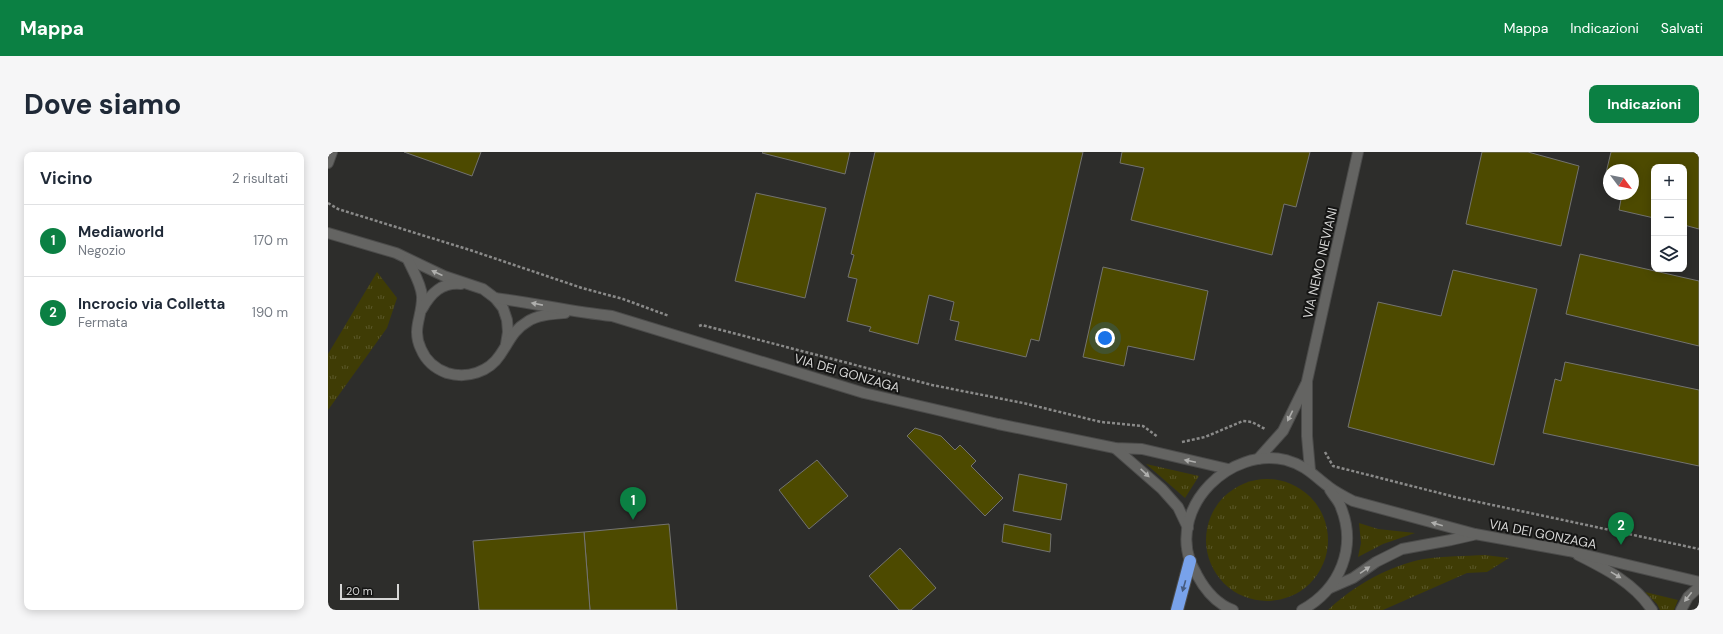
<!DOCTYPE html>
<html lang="it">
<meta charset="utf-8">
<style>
body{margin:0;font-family:"DM Sans",sans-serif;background:#f6f6f7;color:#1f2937}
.controls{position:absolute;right:12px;top:12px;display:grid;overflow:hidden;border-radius:8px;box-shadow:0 2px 10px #0003}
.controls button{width:36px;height:36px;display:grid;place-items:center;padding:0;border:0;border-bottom:1px solid #e0e1e3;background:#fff;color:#1f2937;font:20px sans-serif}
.compass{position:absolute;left:1275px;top:12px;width:36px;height:36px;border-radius:50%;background:#fff;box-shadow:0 2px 10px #0003;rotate:122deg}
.scale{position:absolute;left:12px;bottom:10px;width:59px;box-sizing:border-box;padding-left:4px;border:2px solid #d7d7d6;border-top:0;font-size:11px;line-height:14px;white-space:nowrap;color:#d7d7d6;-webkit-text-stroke:3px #151514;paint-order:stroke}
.you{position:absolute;left:777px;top:186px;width:14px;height:14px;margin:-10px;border:3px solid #fff;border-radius:50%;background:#1a73e8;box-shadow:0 0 0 6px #1a73e833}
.badge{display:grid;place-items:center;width:26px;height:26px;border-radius:50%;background:#0b8043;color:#fff;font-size:13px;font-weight:700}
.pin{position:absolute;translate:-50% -33px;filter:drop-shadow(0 1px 2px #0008)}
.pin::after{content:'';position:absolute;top:21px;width:14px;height:12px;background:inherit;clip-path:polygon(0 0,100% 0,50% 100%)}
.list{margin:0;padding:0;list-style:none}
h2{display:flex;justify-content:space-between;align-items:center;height:52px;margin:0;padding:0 16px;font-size:17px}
h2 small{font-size:13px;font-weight:400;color:#747a83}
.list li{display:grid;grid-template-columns:26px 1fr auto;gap:12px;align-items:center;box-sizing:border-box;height:72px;padding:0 16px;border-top:1px solid #e0e1e3}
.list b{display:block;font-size:15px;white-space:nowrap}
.list p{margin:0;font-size:13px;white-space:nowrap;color:#747a83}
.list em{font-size:13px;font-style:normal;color:#747a83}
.icon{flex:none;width:22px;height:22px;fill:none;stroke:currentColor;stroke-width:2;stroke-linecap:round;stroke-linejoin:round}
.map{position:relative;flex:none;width:1371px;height:458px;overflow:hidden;border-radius:8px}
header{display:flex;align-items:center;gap:24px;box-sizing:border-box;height:56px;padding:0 20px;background:#0b8043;color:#fff}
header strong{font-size:19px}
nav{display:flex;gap:22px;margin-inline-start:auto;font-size:14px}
.intro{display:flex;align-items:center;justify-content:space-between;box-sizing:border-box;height:96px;padding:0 24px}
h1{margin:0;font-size:28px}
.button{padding:10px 18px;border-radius:8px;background:#0b8043;color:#fff;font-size:14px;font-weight:700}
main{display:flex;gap:24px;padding:0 24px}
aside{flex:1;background:#fff;border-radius:8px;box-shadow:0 2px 10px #0003}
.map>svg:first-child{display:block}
.grass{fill:url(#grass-tufts)}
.building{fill:#4d4a00;stroke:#737370}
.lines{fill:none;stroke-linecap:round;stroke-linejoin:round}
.lane-casing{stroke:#4b4b4a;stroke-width:12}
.street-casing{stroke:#4b4b4a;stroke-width:12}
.secondary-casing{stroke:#4b4b4a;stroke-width:12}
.highway-casing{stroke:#4b4b4a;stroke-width:14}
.path{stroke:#8a8a89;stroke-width:2.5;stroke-dasharray:3 2;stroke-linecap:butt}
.lane{stroke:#646462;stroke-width:10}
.street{stroke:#646462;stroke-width:10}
.secondary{stroke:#646462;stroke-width:10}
.highway{stroke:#78a2eb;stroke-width:12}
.oneway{fill:#afafad}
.oneway2{fill:#465c80}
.labels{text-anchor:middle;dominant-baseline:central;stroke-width:4;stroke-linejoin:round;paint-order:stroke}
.street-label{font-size:13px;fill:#d7d7d6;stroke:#151514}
</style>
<header>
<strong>Mappa</strong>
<nav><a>Mappa</a><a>Indicazioni</a><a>Salvati</a></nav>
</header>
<div class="intro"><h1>Dove siamo</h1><a class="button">Indicazioni</a></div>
<main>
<aside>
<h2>Vicino<small>2 risultati</small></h2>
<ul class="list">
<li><span class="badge">1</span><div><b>Mediaworld</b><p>Negozio</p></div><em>170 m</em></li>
<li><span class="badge">2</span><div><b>Incrocio via Colletta</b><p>Fermata</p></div><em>190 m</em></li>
</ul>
</aside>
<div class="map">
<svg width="1371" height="458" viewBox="0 0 1371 458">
<defs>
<pattern id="grass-tufts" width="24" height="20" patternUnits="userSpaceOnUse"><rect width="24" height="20" fill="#3f3c05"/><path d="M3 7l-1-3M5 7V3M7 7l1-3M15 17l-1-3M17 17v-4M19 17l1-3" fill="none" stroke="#5a5729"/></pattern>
</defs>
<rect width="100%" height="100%" fill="#2d2d2b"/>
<g class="grass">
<path d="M 49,120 L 69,146 L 59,176 L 0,258 L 0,202 Z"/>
<path d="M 818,312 L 871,324 L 857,346 Z"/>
<circle cx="939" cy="388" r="61"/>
<path d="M 1031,371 L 1050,377 L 1087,381 L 1055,392 L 1030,405 L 1033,391 Z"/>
<path d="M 1157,403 L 1181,406 L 1159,420 L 1139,421 L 1055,458 L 1000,458 C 1025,434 1062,413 1096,407 C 1116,404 1137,404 1157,403 Z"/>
<path d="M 1317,440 L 1350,448 L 1346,458 L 1332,458 L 1329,452 Z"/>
</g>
<g class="building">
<path d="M 76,0 L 153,0 L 144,24 Z"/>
<path d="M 435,0 L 522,0 L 517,22 L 434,1 Z"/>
<path d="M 547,0 L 755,0 L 711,189 L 703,187 L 698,205 L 627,188 L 631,170 L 622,168 L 626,150 L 601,143 L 590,192 L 541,179 L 543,175 L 519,169 L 529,127 L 520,125 L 526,103 L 523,102 Z"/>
<path d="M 794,0 L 982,0 L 968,55 L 956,52 L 944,103 L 803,68 L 816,16 L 792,11 Z"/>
<path d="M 1154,0 L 1200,0 L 1251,14 L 1233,94 L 1138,72 Z"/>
<path d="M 1283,0 L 1371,0 L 1371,77 L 1356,73 L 1356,15 L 1326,15 L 1326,66 L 1291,58 L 1294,42 L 1305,42 L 1305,18 L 1281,18 L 1281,21 L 1278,21 Z"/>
<path d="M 428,41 L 498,56 L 477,146 L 407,129 Z"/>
<path d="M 1252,102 L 1371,129 L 1371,194 L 1238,162 Z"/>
<path d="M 775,115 L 880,139 L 866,208 L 800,194 L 796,214 L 755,205 Z"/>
<path d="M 1125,118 L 1209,137 L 1166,313 L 1020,275 L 1050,150 L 1113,164 Z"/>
<path d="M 1237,210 L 1371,238 L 1371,314 L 1215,281 L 1227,227 L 1233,229 Z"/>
<path d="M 587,276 L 613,284 L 627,298 L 632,293 L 648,309 L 643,314 L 675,346 L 657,364 L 579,284 Z"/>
<path d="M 489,308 L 520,344 L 481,377 L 451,338 Z"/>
<path d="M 691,322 L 739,332 L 733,368 L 685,359 Z"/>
<path d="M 341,372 L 349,458 L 262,458 L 256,380 Z"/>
<path d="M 676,372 L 723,382 L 722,400 L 674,390 Z"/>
<path d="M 256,380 L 262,458 L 151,458 L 145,389 Z"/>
<path d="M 572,396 L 608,436 L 583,458 L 571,458 L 541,424 Z"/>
</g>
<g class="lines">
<g class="lane-casing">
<path id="lane" d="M 0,11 L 4,0"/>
</g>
<g class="street-casing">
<g id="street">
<path d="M 930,307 L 955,279 L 978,232"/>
<path d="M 982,318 L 979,284 L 979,229 L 1030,0"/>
<path d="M 1250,403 C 1278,417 1306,431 1324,458"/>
<path d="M 1353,458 L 1360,445 L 1371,435"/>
</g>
</g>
<g class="secondary-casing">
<g id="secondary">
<path d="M 0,81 L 68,101 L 116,124 L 155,137 L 167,146 L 175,156 L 179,168 L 180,180 L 178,192"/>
<path d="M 80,108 C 85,119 93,131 94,144 C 95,164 83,176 93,197 C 98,209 108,217 119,221 C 139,227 161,220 172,203 C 181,190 185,178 199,170 C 209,163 225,162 237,161"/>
<path d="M 167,146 C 206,151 245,160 284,164 L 536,241 L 670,272 L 787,296 L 814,297 L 900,317"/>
<path d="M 94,157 C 103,141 114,130 133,132"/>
<path d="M 787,296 L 834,337 L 850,355 L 860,376"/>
<path d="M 1002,436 L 1025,426 L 1048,410 L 1074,397 L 1123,388 L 1145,383"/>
<path d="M 905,458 C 889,452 877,438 869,423 C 867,419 864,414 862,409 C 843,353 902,295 958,308 C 979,314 985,323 1001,335 C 1009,341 1017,345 1025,349 L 1147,382 L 1241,399 L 1371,430"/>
<path d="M 974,458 C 1012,437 1030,395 1012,353 C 1010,348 1005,343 1002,338"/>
</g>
</g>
<g class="highway-casing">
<path id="highway" d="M 849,458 L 862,409"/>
</g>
<g class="path">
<path d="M 0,51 L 10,57 L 142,98 L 254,136 L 295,147 L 341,164"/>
<path d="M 371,174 L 374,173 L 604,233 L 695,251 L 773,270 L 815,274 L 830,285"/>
<path d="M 854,290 L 877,285 L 915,269 L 924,270 L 937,277"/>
<path d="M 997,300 L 1005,314 L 1127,345 L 1371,397"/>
</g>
<use href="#lane" class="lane"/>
<use href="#street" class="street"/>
<use href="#secondary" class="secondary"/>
<use href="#highway" class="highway"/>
</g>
<defs><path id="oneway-solid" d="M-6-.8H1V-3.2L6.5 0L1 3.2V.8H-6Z"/></defs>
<g class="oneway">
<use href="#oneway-solid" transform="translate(109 121) rotate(-156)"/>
<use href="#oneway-solid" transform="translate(209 152) rotate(-169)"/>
<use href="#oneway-solid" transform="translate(962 264) rotate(116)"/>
<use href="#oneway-solid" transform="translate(862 309) rotate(-168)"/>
<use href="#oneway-solid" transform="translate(817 321) rotate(43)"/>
<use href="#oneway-solid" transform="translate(1109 372) rotate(-164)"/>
<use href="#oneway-solid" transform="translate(1037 418) rotate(-34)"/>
<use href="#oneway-solid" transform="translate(1288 423) rotate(31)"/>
<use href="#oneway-solid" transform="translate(1360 445) rotate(128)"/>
</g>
<use class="oneway2" href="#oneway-solid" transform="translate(856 434) rotate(106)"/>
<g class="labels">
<g class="street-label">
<text transform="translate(992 111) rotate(-77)">VIA NEMO NEVIANI</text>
<text transform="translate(519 221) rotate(16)">VIA DEI GONZAGA</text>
<text transform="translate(1215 382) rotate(11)">VIA DEI GONZAGA</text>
</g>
</g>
</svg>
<div class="controls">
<button>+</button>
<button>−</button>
<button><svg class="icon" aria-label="layers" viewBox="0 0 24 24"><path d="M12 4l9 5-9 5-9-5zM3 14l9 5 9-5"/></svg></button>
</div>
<svg class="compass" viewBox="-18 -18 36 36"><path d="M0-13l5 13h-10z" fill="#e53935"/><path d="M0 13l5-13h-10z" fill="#747a83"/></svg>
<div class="scale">20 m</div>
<div class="you"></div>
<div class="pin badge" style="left:305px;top:368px">1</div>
<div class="pin badge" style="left:1293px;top:393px">2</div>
</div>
</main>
